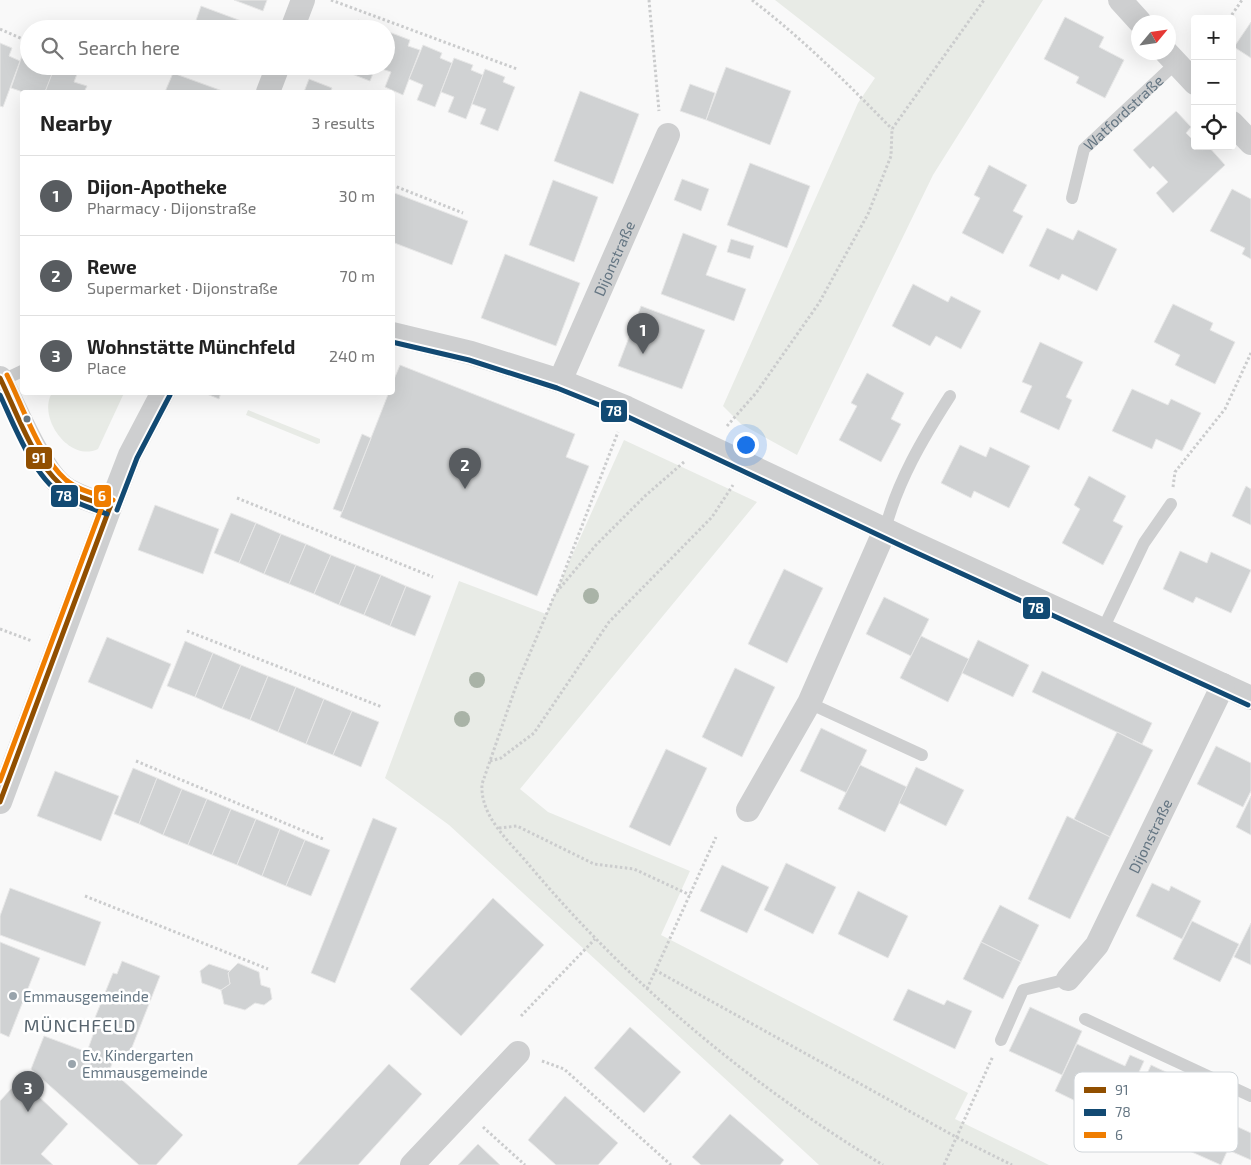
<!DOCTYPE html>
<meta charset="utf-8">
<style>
body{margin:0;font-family:"Exo 2",sans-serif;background:#f2f2f2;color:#222}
.controls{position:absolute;right:15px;top:15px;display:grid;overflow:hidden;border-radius:5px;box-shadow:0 5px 20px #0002}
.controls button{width:45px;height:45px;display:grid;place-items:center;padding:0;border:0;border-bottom:1px solid #e0e0e0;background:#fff;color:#222;font:25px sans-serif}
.compass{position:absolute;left:1131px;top:15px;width:45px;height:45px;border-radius:50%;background:#fff;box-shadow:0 5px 20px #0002;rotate:61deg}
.you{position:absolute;left:745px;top:444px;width:18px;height:18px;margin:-12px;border:4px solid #fff;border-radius:50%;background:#1a73e8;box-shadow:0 0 0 8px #1a73e833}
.badge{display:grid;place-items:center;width:32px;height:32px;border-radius:50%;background:#585c60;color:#fff;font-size:16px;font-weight:700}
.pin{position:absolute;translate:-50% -41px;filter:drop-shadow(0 1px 2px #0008)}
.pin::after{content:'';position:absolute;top:26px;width:18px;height:15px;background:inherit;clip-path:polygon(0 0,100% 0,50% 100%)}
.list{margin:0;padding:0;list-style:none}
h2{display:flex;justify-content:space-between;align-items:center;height:65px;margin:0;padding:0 20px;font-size:21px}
h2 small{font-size:16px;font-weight:400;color:#767676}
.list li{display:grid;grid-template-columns:32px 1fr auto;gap:15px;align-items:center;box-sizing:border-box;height:80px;padding:0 20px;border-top:1px solid #e0e0e0}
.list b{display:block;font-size:19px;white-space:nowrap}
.list p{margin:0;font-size:16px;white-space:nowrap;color:#767676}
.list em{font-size:16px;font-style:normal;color:#767676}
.icon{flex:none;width:28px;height:28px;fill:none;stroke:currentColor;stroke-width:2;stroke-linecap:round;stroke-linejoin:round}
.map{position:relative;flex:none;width:1251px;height:1165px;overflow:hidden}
.search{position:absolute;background:#fff;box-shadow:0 5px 20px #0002;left:20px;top:20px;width:375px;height:55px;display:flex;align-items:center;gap:12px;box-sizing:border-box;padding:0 18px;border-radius:28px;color:#767676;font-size:19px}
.panel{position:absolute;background:#fff;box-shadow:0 5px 20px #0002;left:20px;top:90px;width:375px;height:305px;border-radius:5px}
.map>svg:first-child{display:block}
.green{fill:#e8ebe6}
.building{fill:#d0d2d3;stroke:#e8e8e8}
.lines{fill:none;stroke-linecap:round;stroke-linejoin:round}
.path{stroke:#cbcccd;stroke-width:3;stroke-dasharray:2.5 2.5;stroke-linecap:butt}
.service{stroke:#cecfd0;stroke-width:12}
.minor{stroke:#cecfd0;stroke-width:24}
.bus-1-casing{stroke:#fff;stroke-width:9}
.bus-2-casing{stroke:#fff;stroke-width:9}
.bus-3-casing{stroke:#fff;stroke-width:9}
.bus-1{stroke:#914f00;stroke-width:5}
.bus-2{stroke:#124a73;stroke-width:5}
.bus-3{stroke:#ef7d00;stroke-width:5}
.tree{fill:#a9b3a7}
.bus-dot{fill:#657683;stroke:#fff;stroke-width:2}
.poi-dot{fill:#99a4ac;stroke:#fff;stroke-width:2}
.labels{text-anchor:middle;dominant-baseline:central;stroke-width:5;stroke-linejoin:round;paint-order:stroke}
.street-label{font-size:15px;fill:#657683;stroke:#fff}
.poi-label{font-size:15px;fill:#657683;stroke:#fff;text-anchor:start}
.quarter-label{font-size:18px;letter-spacing:1px;fill:#57646e;stroke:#fff}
.key{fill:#fff;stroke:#d1d6da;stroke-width:1}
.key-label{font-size:14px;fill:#657683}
.line-badge{stroke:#fff;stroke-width:2}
.badge-label{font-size:14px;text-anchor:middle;font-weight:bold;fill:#fff}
</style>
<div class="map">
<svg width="1251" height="1165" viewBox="0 0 1251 1165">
<rect width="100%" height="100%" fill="#f9f9f9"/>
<g class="green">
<path d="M 775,0 L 1043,0 L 933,175 L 797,455 L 741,424 L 723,406 L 858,103 L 875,78 Z"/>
<path d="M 52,393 L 124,393 L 98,449 C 69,463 37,417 52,393 Z"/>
<path d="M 248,410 L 320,439 L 320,443 L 317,444 L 246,415 Z"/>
<path d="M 624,440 L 757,502 L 520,789 L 548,812 L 690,871 L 661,935 L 968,1093 L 955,1119 L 1049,1165 L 819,1165 L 449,825 L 385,778 L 459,581 L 546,614 Z"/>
</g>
<g class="building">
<path d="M 234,0 L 267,0 L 263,11 Z"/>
<path d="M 201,6 L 252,25 L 251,29 L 193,29 Z"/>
<path d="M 1065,17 L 1104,37 L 1099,47 L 1124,60 L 1105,98 L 1076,83 L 1079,77 L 1044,59 Z"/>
<path d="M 358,20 L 377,27 L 376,29 L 354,29 Z"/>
<path d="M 1251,22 L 1251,58 L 1234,47 Z"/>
<path d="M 389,32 L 410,40 L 408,46 L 420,50 L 403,95 L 385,87 L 391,72 L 376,67 L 386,66 L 386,39 Z"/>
<path d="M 0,43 L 12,48 L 9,56 L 20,61 L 3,107 L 0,106 Z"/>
<path d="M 423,45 L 442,53 L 440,58 L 452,63 L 435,107 L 417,100 L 423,85 L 409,79 Z"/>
<path d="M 23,53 L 29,55 L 29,66 L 44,66 L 42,70 L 53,74 L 45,92 L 23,92 L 11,88 Z"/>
<path d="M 454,58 L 473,65 L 471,70 L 483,75 L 466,119 L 448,112 L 454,97 L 441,92 Z"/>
<path d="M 55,66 L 77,74 L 74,82 L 87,86 L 84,92 L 45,92 Z"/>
<path d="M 218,66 L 237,66 L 235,73 Z"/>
<path d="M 356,66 L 376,66 L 370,81 L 352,74 Z"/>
<path d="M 726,67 L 791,91 L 770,145 L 706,120 Z"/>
<path d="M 485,69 L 505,77 L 503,82 L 515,87 L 498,131 L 480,124 L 486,109 L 472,104 Z"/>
<path d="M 173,73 L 225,92 L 165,92 Z"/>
<path d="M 309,79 L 332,88 L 330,92 L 304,92 Z"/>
<path d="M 690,84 L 715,93 L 706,120 L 680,111 Z"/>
<path d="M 580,91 L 639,114 L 613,184 L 554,161 Z"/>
<path d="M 1176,111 L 1191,127 L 1186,133 L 1195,142 L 1195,146 L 1198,146 L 1202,150 L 1208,146 L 1225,165 L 1173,213 L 1156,193 L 1168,182 L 1153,166 L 1150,169 L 1133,150 Z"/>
<path d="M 750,163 L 810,186 L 787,248 L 727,225 Z"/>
<path d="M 989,165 L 1027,185 L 1013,211 L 1023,216 L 1003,254 L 962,233 L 980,198 L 974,195 Z"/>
<path d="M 682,179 L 709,189 L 701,211 L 674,200 Z"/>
<path d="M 553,180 L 598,197 L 574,262 L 529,245 Z"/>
<path d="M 1232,189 L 1251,199 L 1251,259 L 1242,254 L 1245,248 L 1210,231 Z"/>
<path d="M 392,192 L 468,221 L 452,265 L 392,242 Z"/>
<path d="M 1047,228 L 1073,240 L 1078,230 L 1117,249 L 1097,291 L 1062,274 L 1059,280 L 1029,266 Z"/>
<path d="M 683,233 L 717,246 L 706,275 L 746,289 L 734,321 L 661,294 Z"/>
<path d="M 731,239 L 754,246 L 750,259 L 727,252 Z"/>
<path d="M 505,254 L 580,283 L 556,346 L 481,318 Z"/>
<path d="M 913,284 L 948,302 L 951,296 L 981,311 L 961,349 L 936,336 L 930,346 L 892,326 Z"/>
<path d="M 1173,304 L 1213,323 L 1210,330 L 1235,342 L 1215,384 L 1175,365 L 1180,355 L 1154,342 Z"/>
<path d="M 641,306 L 705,330 L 682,389 L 618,366 Z"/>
<path d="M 1040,342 L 1083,362 L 1066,397 L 1072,400 L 1059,430 L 1020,412 L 1032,386 L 1022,382 Z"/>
<path d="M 400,365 L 575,434 L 566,457 L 589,466 L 537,596 L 340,517 L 389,392 L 392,392 L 392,384 Z"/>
<path d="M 867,373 L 904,393 L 891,419 L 901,424 L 881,462 L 839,440 L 857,406 L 851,403 Z"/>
<path d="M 1132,389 L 1168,405 L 1171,399 L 1201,413 L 1182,451 L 1156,439 L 1152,449 L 1112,431 Z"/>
<path d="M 202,392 L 221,392 L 219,399 Z"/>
<path d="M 362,434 L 371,438 L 342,512 L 333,509 Z"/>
<path d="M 960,445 L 986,457 L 990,447 L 1030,466 L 1009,508 L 974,491 L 971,498 L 941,483 Z"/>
<path d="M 1089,476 L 1126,496 L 1113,521 L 1123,526 L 1103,565 L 1062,543 L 1080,509 L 1074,505 Z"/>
<path d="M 1246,486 L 1251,489 L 1251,525 L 1232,516 Z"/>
<path d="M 155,505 L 219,529 L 203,574 L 138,550 Z"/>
<path d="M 231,513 L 256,523 L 239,563 L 214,553 Z"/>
<path d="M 256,523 L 281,534 L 264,574 L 239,563 Z"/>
<path d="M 281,534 L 306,544 L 289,584 L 264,574 Z"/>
<path d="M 306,544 L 331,555 L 314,594 L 289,584 Z"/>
<path d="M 1180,551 L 1207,563 L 1211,552 L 1251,570 L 1231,613 L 1196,597 L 1193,603 L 1163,589 Z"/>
<path d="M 331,555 L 356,565 L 339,605 L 314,594 Z"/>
<path d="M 356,565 L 381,575 L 364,615 L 339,605 Z"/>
<path d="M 784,569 L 823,588 L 787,663 L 748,644 Z"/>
<path d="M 381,575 L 406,586 L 390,626 L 364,615 Z"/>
<path d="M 406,586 L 431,596 L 415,636 L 390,626 Z"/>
<path d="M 884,597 L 929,619 L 911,656 L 866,634 Z"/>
<path d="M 921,636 L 969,659 L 948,702 L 900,678 Z"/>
<path d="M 107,637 L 171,664 L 152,709 L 88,682 Z"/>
<path d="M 978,640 L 1029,665 L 1013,697 L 962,673 Z"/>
<path d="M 185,641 L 213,653 L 195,697 L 167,686 Z"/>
<path d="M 213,653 L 241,665 L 222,709 L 195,697 Z"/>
<path d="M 241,665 L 268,676 L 250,720 L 222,709 Z"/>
<path d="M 735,668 L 775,687 L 742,757 L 702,737 Z"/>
<path d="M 1042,671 L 1152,723 L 1142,744 L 1032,692 Z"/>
<path d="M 268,676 L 296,687 L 278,732 L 250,720 Z"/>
<path d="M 296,687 L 324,699 L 306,744 L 278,732 Z"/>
<path d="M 324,699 L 352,711 L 333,755 L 306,744 Z"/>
<path d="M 352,711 L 379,722 L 361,767 L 333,755 Z"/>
<path d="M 821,728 L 867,750 L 847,793 L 800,771 Z"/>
<path d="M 1117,732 L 1153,750 L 1110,837 L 1074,819 Z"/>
<path d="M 1216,746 L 1251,763 L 1251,791 L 1243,807 L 1197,784 Z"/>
<path d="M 666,749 L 707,768 L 670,846 L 629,827 Z"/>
<path d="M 860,765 L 907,787 L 885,832 L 838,809 Z"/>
<path d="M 916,767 L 964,790 L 946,826 L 899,803 Z"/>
<path d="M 133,768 L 157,778 L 139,824 L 114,814 Z"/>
<path d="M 55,771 L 119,796 L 101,841 L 37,816 Z"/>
<path d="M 157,778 L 182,789 L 163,835 L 139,824 Z"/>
<path d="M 182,789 L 207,799 L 188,845 L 163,835 Z"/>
<path d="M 1251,796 L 1251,835 L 1236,827 Z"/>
<path d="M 207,799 L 231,809 L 212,855 L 188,845 Z"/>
<path d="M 231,809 L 256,819 L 237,865 L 212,855 Z"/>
<path d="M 1067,816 L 1110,837 L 1070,919 L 1028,899 Z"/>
<path d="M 373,818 L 397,828 L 335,983 L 311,973 Z"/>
<path d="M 256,819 L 280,829 L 262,876 L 237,865 Z"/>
<path d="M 280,829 L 305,840 L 286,886 L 262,876 Z"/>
<path d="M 305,840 L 330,850 L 311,896 L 286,886 Z"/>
<path d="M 786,863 L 836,887 L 813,934 L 764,910 Z"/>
<path d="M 722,865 L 769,887 L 747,933 L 700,911 Z"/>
<path d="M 1152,883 L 1169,891 L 1171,886 L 1201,901 L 1182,939 L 1136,916 Z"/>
<path d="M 10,888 L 101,922 L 85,966 L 0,935 L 0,916 Z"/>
<path d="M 858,891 L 908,916 L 888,958 L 838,934 Z"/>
<path d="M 493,898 L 544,945 L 461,1036 L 410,989 Z"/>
<path d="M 1000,905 L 1039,925 L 1021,962 L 981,942 Z"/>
<path d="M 1192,921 L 1239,944 L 1220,982 L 1173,959 Z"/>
<path d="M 1251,923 L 1251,965 L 1234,957 Z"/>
<path d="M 0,942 L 40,958 L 9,1037 L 0,1033 Z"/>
<path d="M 981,942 L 1021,962 L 1003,999 L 963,979 Z"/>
<path d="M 122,961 L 160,976 L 127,1060 L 115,1055 L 110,1069 L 183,1135 L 156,1165 L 139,1165 L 31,1069 L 44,1036 L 87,1052 L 94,1032 L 90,1030 L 113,973 L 117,974 Z"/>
<path d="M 238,963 L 259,972 L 261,985 L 270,988 L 272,999 L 264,1005 L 255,1003 L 245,1010 L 224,1004 L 221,990 L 230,984 L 228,973 Z"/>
<path d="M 209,964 L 230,971 L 228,973 L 230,984 L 221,990 L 202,983 L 200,971 Z"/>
<path d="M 908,989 L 944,1005 L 947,1000 L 972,1011 L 955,1049 L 893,1020 Z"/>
<path d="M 1030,1007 L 1082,1031 L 1062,1075 L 1009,1051 Z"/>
<path d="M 630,1027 L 681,1072 L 644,1113 L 594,1068 Z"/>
<path d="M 1077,1044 L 1125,1066 L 1130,1055 L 1144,1061 L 1117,1121 L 1055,1091 Z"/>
<path d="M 389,1064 L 422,1094 L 358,1165 L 297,1165 Z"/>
<path d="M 1151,1065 L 1202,1089 L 1182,1131 L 1132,1107 Z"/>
<path d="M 20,1079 L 68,1124 L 41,1154 L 53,1165 L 0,1165 L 0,1101 Z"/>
<path d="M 565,1096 L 618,1143 L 598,1165 L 556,1165 L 528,1140 Z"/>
<path d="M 1194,1106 L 1238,1127 L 1221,1165 L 1176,1145 Z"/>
<path d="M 730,1114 L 784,1160 L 780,1165 L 701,1165 L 692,1157 Z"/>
<path d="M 1238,1127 L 1251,1133 L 1251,1160 L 1228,1150 Z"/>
<path d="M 478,1144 L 500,1165 L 458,1165 Z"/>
</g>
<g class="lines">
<g class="path">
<path d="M 331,0 L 517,69"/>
<path d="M 649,0 L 659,111"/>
<path d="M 752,0 C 803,39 847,83 892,129"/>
<path d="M 1229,19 L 1242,0"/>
<path d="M 0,29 L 29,42"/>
<path d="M 392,185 L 463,213"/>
<path d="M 727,426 L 756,393 L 819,303 L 868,214 L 891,156 L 892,129 L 984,0"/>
<path d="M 684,462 L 645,496 L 596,545 L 555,594 L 516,686 L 482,784 C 480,817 510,842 530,866 C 630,985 750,1085 883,1165"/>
<path d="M 1173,487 L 1175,472 L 1225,409 L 1251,353"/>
<path d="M 237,498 L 433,577"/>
<path d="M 557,591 L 618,432"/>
<path d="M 0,629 L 32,641"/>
<path d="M 187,631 L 382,707"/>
<path d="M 136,761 L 323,839"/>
<path d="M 490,761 L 501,758 L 534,733 L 609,622 L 712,517 L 733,485"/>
<path d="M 499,828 L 517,826 L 594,864 L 634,869 L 690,895"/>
<path d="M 85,896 L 268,969"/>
<path d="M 655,970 L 956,1137 L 1012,1165"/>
<path d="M 647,989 L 716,837"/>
<path d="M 521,1016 L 595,939"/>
<path d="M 542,1061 L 564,1069 L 671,1165"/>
<path d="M 483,1127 L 525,1165"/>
<path d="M 944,1165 L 993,1056"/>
</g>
<g class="service">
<path id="s1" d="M 1072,198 L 1084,149 L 1176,63"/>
<path d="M 1,381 L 22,371"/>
<path d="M 885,530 C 897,482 923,438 950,396"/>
<path d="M 1103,629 L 1144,543 L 1171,504"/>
<path d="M 809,703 L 922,755"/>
<path d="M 1085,1019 L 1251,1096"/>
<path d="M 1001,1040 L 1023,990 L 1068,979"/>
</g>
<g class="minor">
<path d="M 1120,0 L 1140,22"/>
<path d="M 292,29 L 303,0"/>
<path d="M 1166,52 L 1195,83"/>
<path d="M 268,92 L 278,66"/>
<path d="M 1232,123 L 1251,143"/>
<path d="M 392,334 L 471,353 L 560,381 L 627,408 L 909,541 L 1251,698"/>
<path d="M 0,378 C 14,405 39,466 61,485 C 74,496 94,501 110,507"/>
<path id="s2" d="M 560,381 L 668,135"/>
<path d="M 0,802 L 110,507 L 130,455 L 163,392"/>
<path d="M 748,810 L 809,703 L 885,530"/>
<path id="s3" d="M 1068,979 L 1097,945 L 1223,685"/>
<path d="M 412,1165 L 518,1053"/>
</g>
<g class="bus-1-casing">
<g id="bus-1">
<path d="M 0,378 C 17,413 32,459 61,485 C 74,497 94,501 110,507"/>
<path d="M 0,802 L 110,507"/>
</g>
</g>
<g class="bus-2-casing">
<g id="bus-2">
<path d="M 392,342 L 469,360 L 557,388 L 624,415 L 906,548 L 1248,705"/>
<path d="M 0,395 C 14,425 33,475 61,494 C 75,504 92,508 107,514"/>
<path d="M 117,510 L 137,458 L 170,395"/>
</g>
</g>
<g class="bus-3-casing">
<g id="bus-3">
<path d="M 7,375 C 23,407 39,456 66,480 C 79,491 97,494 113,500"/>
<path d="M 0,781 L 103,504"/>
</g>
</g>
<use href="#bus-1" class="bus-1"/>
<use href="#bus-2" class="bus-2"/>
<use href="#bus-3" class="bus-3"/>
</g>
<g class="tree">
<circle cx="591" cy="596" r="8"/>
<circle cx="477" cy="680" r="8"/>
<circle cx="462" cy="719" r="8"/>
</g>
<circle class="bus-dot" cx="27" cy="419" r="4.5"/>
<g class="poi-dot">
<circle cx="13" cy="996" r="5"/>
<circle cx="72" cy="1064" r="5"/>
</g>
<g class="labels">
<g class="street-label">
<text stroke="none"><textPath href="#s1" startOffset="104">Watfordstraße</textPath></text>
<text stroke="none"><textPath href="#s2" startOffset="134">Dijonstraße</textPath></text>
<text stroke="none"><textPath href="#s3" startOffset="166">Dijonstraße</textPath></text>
</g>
<g class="poi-label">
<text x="23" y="996">Emmausgemeinde</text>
<text x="82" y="1055">Ev. Kindergarten<tspan x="82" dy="17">Emmausgemeinde</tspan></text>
</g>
<g class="quarter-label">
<text x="80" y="1025">MÜNCHFELD</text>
</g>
</g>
<rect x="1074" y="1072" width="164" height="80" rx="8" class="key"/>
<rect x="1084" y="1087" width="22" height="6" fill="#914f00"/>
<rect x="1084" y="1109" width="22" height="7" fill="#124a73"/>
<rect x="1084" y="1132" width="22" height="6" fill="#ef7d00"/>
<g class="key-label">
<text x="1115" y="1095">91</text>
<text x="1115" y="1117">78</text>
<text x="1115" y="1140">6</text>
</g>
<g class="line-badge">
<rect x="600" y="399" width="28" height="24" rx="5" fill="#124a73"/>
<rect x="25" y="446" width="28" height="24" rx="5" fill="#914f00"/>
<rect x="50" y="484" width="29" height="24" rx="5" fill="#124a73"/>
<rect x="93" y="484" width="19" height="24" rx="5" fill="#ef7d00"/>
<rect x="1022" y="596" width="29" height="24" rx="5" fill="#124a73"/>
</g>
<g class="badge-label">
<text x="614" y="416">78</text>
<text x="39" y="463">91</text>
<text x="64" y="501">78</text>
<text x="102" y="501">6</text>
<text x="1036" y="613">78</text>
</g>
</svg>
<div class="controls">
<button>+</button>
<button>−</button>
<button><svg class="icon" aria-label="locate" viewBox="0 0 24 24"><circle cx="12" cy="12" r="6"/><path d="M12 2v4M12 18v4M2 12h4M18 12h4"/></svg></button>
</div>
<svg class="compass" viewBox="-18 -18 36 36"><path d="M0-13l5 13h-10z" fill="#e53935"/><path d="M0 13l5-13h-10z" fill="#767676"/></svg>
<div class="you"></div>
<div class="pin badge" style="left:643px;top:354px">1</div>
<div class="pin badge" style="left:465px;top:489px">2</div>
<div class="pin badge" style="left:28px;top:1112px">3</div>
<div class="search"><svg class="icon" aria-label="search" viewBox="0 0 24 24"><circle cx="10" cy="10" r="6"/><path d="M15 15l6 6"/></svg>Search here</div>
<section class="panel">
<h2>Nearby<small>3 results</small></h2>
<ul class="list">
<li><span class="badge">1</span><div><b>Dijon-Apotheke</b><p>Pharmacy · Dijonstraße</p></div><em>30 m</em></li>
<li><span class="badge">2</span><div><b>Rewe</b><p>Supermarket · Dijonstraße</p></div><em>70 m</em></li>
<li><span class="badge">3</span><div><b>Wohnstätte Münchfeld</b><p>Place</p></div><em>240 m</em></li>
</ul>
</section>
</div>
